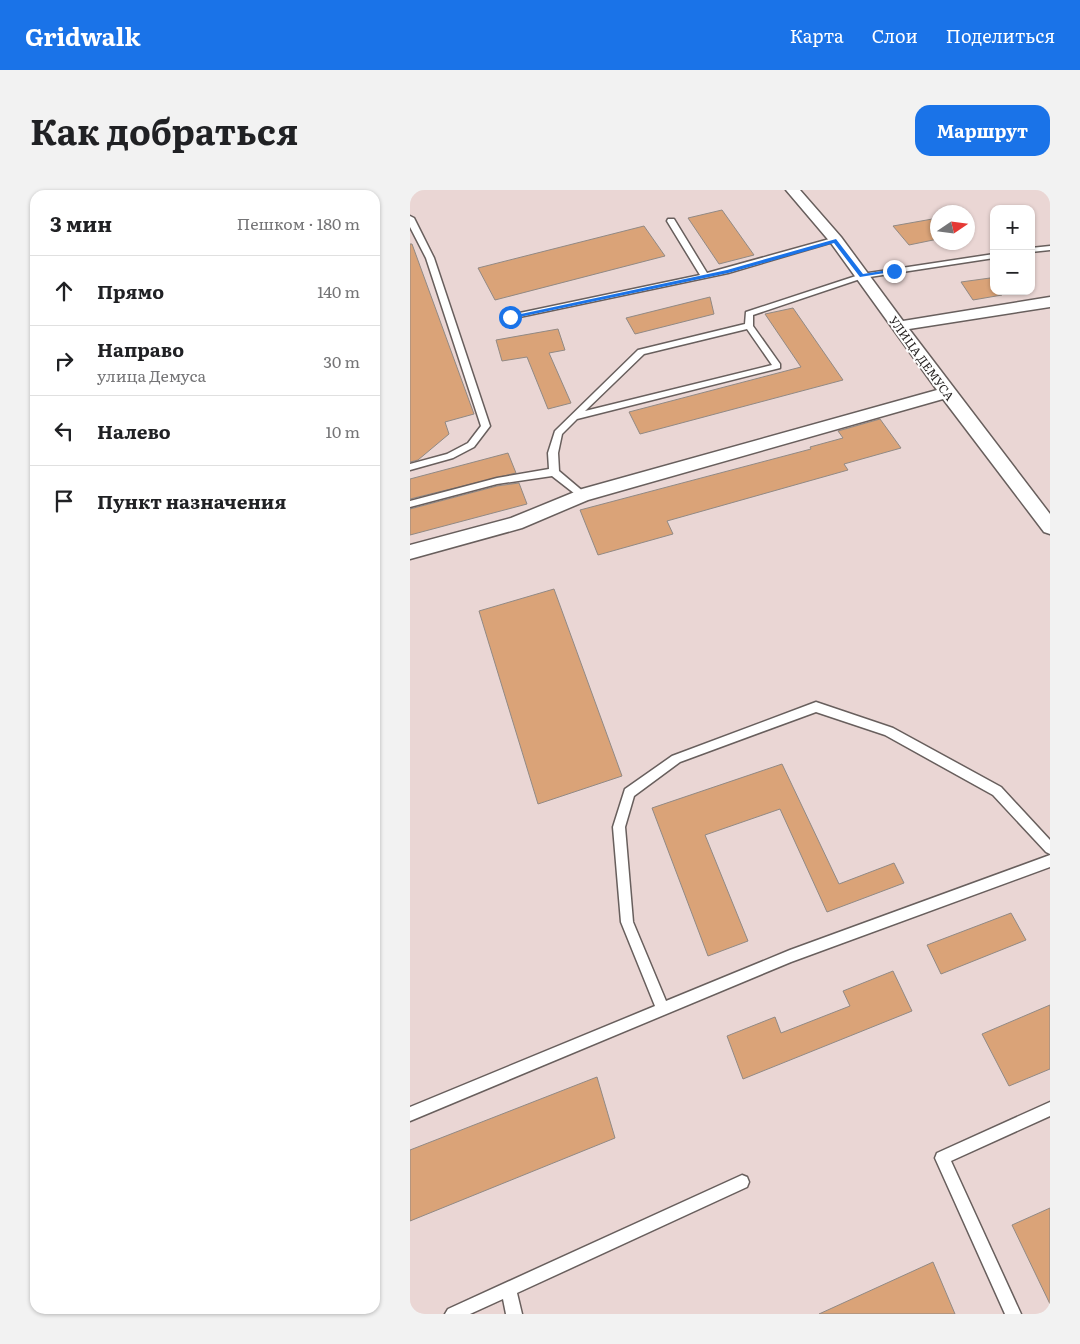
<!DOCTYPE html>
<html lang="ru">
<meta charset="utf-8">
<style>
body{margin:0;font-family:Literata,serif;background:#f2f2f2;color:#202124}
.controls{position:absolute;right:15px;top:15px;display:grid;overflow:hidden;border-radius:10px;box-shadow:0 1px 4px #0004}
.controls button{width:45px;height:45px;display:grid;place-items:center;padding:0;border:0;border-bottom:1px solid #e0e0e0;background:#fff;color:#202124;font:25px sans-serif}
.compass{position:absolute;left:520px;top:15px;width:45px;height:45px;border-radius:50%;background:#fff;box-shadow:0 1px 4px #0004;rotate:77deg}
.stop{position:absolute;width:15px;height:15px;margin:-11px;border:4px solid #1a73e8;border-radius:50%;background:#fff}
.stop.end{background:#1a73e8;border-color:#fff;box-shadow:0 1px 5px #0008}
.list{margin:0;padding:0;list-style:none}
h2{display:flex;justify-content:space-between;align-items:center;height:65px;margin:0;padding:0 20px;font-size:21px}
h2 small{font-size:16px;font-weight:400;color:#757577}
.list li{display:grid;grid-template-columns:32px 1fr auto;gap:15px;align-items:center;box-sizing:border-box;height:70px;padding:0 20px;border-top:1px solid #e0e0e0}
.list b{display:block;font-size:19px;white-space:nowrap}
.list p{margin:0;font-size:16px;white-space:nowrap;color:#757577}
.list em{font-size:16px;font-style:normal;color:#757577}
.icon{flex:none;width:28px;height:28px;fill:none;stroke:currentColor;stroke-width:2;stroke-linecap:round;stroke-linejoin:round}
.map{position:relative;flex:none;width:640px;height:1124px;overflow:hidden;border-radius:15px}
header{display:flex;align-items:center;gap:30px;box-sizing:border-box;height:70px;padding:0 25px;background:#1a73e8;color:#fff}
header strong{font-size:24px}
nav{display:flex;gap:28px;margin-inline-start:auto;font-size:18px}
.intro{display:flex;align-items:center;justify-content:space-between;box-sizing:border-box;height:120px;padding:0 30px}
h1{margin:0;font-size:35px}
.button{padding:12px 22px;border-radius:15px;background:#1a73e8;color:#fff;font-size:18px;font-weight:700}
main{display:flex;gap:30px;padding:0 30px}
aside{flex:1;background:#fff;border-radius:15px;box-shadow:0 1px 4px #0004}
.map>svg:first-child{display:block}
.built{fill:#ead6d4;fill-rule:evenodd}
.building{fill:#daa378;stroke:#918984}
.lines{fill:none;stroke-linecap:round;stroke-linejoin:round}
.lane-casing{stroke:#685f5d;stroke-width:3}
.street-casing{stroke:#685f5d;stroke-width:3}
.lane{fill:#fff;fill-rule:evenodd}
.street{fill:#fff;fill-rule:evenodd}
.route{fill:#1a73e8}
.labels{text-anchor:middle;dominant-baseline:central;stroke-width:4;stroke-linejoin:round;paint-order:stroke}
.far-street-label{font-size:12px;fill:#231f1e;stroke:#fff}
</style>
<header>
<strong>Gridwalk</strong>
<nav><a>Карта</a><a>Слои</a><a>Поделиться</a></nav>
</header>
<div class="intro"><h1>Как добраться</h1><a class="button">Маршрут</a></div>
<main>
<aside>
<h2>3 мин<small>Пешком · 180 m</small></h2>
<ul class="list">
<li><svg class="icon" aria-label="ahead" viewBox="0 0 24 24"><path d="M12 20V5M6 11l6-6 6 6"/></svg><div><b>Прямо</b></div><em>140 m</em></li>
<li><svg class="icon" aria-label="right" viewBox="0 0 24 24"><path d="M7 20v-9h11M14 6l5 5-5 5"/></svg><div><b>Направо</b><p>улица Демуса</p></div><em>30 m</em></li>
<li><svg class="icon" aria-label="left" viewBox="0 0 24 24"><path d="M17 20v-9H6M10 6l-5 5 5 5"/></svg><div><b>Налево</b></div><em>10 m</em></li>
<li><svg class="icon" aria-label="arrive" viewBox="0 0 24 24"><path d="M6 21V4h12l-3 4 3 4H6"/></svg><div><b>Пункт назначения</b></div></li>
</ul>
</aside>
<div class="map">
<svg width="640" height="1124" viewBox="0 0 640 1124">
<rect width="100%" height="100%" fill="#efe4e2"/>
<path class="built" d="M 0,0 L 640,0 L 640,1124 L 0,1124 ZM 584,19 L 621,19 L 621,101 L 584,101 ZM 528,22 L 558,22 L 558,52 L 528,52 Z"/>
<g class="building">
<path d="M 312,20 L 344,65 L 309,74 L 278,28 Z"/>
<path d="M 528,28 L 528,49 L 499,55 L 483,36 Z"/>
<path d="M 234,36 L 255,66 L 85,110 L 68,78 Z"/>
<path d="M 0,54 L 2,54 L 64,224 L 35,232 L 39,244 L 8,270 L 0,272 Z"/>
<path d="M 580,88 L 584,93 L 584,101 L 589,101 L 592,105 L 563,110 L 551,92 Z"/>
<path d="M 300,107 L 304,124 L 225,144 L 216,128 Z"/>
<path d="M 383,118 L 433,190 L 230,244 L 219,222 L 391,177 L 355,124 Z"/>
<path d="M 148,139 L 155,160 L 139,163 L 161,213 L 138,219 L 117,167 L 92,171 L 86,150 Z"/>
<path d="M 470,229 L 491,258 L 434,274 L 438,280 L 257,331 L 263,344 L 188,365 L 170,320 L 401,259 L 400,257 L 433,248 L 428,241 Z"/>
<path d="M 98,263 L 106,283 L 0,309 L 0,289 Z"/>
<path d="M 109,293 L 117,314 L 0,345 L 0,319 L 87,296 Z"/>
<path d="M 144,399 L 212,586 L 128,614 L 69,421 Z"/>
<path d="M 372,574 L 429,694 L 484,673 L 494,693 L 417,722 L 370,619 L 295,645 L 338,751 L 298,766 L 242,618 Z"/>
<path d="M 601,723 L 616,750 L 531,784 L 517,755 Z"/>
<path d="M 483,781 L 502,821 L 333,889 L 317,846 L 365,827 L 371,843 L 440,816 L 433,801 Z"/>
<path d="M 640,815 L 640,879 L 599,896 L 572,844 Z"/>
<path d="M 187,887 L 205,948 L 0,1031 L 0,960 Z"/>
<path d="M 640,1018 L 640,1114 L 602,1035 Z"/>
<path d="M 523,1072 L 545,1124 L 409,1124 Z"/>
</g>
<g class="lines">
<g class="lane-casing">
<g id="lane">
<path d="M 0,26 L 4,28 L 24,68 L 80,236 L 64,257 L 43,268 L 0,280 L 0,274 L 37,264 L 58,253 L 71,236 L 16,68 L 0,37 Z"/>
<path d="M 258,29 L 264,29 L 297,83 L 423,48 L 430,50 L 318,83 L 100,129 L 96,127 L 100,125 L 290,85 L 257,31 Z"/>
<path d="M 640,56 L 640,60 L 621,62 L 621,58 Z"/>
<path d="M 584,64 L 584,68 L 453,88 L 343,125 L 343,136 L 370,174 L 370,178 L 167,229 L 152,244 L 148,263 L 149,281 L 175,303 L 175,307 L 169,307 L 142,286 L 87,294 L 0,317 L 0,311 L 87,288 L 139,279 L 138,263 L 145,241 L 228,160 L 335,134 L 336,122 L 452,84 ZM 337,139 L 362,175 L 175,221 L 234,164 Z"/>
<path d="M 406,512 L 483,538 L 591,597 L 640,650 L 640,664 L 636,662 L 583,605 L 475,545 L 406,522 L 270,572 L 224,606 L 215,637 L 223,732 L 256,811 L 380,760 L 640,665 L 640,677 L 381,772 L 0,931 L 0,917 L 245,816 L 211,732 L 203,637 L 215,599 L 262,566 Z"/>
<path d="M 640,912 L 640,926 L 541,971 L 611,1124 L 595,1124 L 525,968 L 527,963 Z"/>
<path d="M 332,985 L 337,987 L 339,992 L 337,997 L 107,1103 L 112,1124 L 96,1124 L 93,1109 L 60,1124 L 35,1124 L 38,1119 Z"/>
</g>
</g>
<g class="street-casing">
<path id="street" d="M 376,0 L 390,0 L 431,47 L 493,131 L 640,107 L 640,117 L 499,139 L 640,324 L 640,344 L 634,342 L 533,209 L 178,310 L 112,338 L 0,369 L 0,355 L 101,328 L 172,299 L 527,200 L 421,53 Z"/>
</g>
<use href="#lane" class="lane"/>
<use href="#street" class="street"/>
</g>
<path class="route" d="M 426,49 L 453,84 L 484,79 L 487,81 L 450,87 L 424,53 L 318,83 L 100,129 L 97,127 L 317,80 Z"/>
<g class="labels">
<g class="far-street-label">
<text transform="translate(512 168) rotate(54)">УЛИЦА ДЕМУСА</text>
</g>
</g>
</svg>
<div class="controls">
<button>+</button>
<button>−</button>
</div>
<svg class="compass" viewBox="-18 -18 36 36"><path d="M0-13l5 13h-10z" fill="#e53935"/><path d="M0 13l5-13h-10z" fill="#757577"/></svg>
<div class="stop" style="left:100px;top:127px"></div>
<div class="stop end" style="left:484px;top:81px"></div>
</div>
</main>
